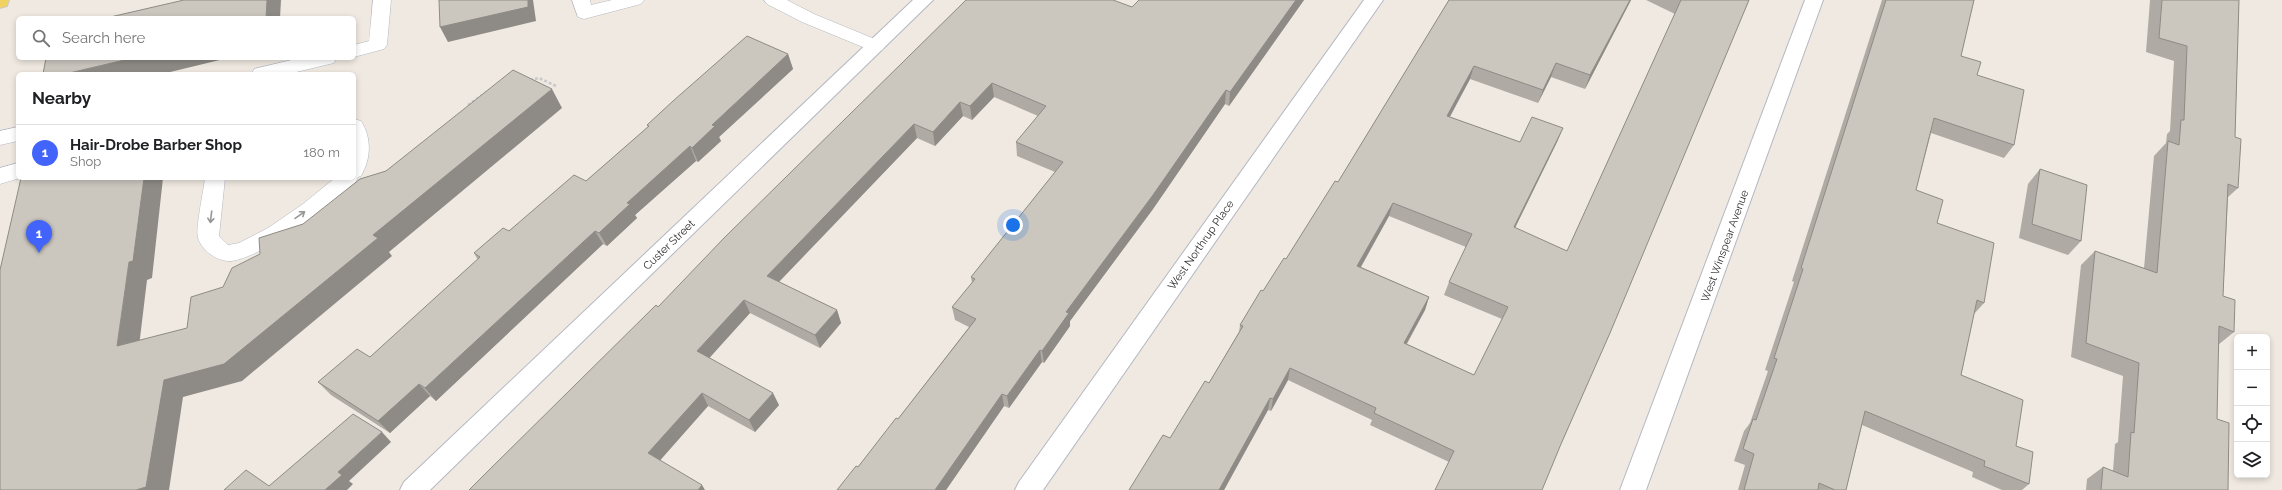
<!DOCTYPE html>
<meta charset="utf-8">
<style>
body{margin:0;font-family:Raleway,sans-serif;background:#f6f6f6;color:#202124}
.controls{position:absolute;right:12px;bottom:12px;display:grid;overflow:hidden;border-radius:6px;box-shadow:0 2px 6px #0003}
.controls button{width:36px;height:36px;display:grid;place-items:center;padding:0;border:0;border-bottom:1px solid #e0e0e0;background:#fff;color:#202124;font:20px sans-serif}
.you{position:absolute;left:1013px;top:225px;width:14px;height:14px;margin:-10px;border:3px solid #fff;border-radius:50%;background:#1a73e8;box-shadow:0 0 0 6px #1a73e833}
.badge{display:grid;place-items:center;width:26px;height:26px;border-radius:50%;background:#4264fb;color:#fff;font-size:13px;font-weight:700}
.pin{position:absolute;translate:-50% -33px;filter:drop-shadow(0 1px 2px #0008)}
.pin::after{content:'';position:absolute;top:21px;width:14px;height:12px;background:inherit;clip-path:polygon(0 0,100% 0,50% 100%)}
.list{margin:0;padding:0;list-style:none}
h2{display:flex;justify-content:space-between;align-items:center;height:52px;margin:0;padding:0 16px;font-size:17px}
h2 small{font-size:13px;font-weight:400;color:#757577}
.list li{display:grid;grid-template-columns:26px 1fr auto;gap:12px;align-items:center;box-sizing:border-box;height:56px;padding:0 16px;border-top:1px solid #e0e0e0}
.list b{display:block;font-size:15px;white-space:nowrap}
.list p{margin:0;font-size:13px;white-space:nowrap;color:#757577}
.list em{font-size:13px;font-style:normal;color:#757577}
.icon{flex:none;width:22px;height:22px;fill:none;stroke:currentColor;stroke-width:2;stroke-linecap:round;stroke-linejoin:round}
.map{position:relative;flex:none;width:2282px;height:490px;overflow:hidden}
.search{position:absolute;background:#fff;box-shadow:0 2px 6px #0003;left:16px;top:16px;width:340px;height:44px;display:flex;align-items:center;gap:10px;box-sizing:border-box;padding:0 14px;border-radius:6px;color:#757577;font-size:15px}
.panel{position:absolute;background:#fff;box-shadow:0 2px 6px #0003;left:16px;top:72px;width:340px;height:108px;border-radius:6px}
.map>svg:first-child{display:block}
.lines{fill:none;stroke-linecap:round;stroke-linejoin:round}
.service-casing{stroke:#b4b7c1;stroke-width:1}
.minor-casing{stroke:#b4b7c1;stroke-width:2}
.primary-casing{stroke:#c9c9c9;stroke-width:2}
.path{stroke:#c9c9c9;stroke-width:2.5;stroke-dasharray:3 2;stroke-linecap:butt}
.service{fill:#fff;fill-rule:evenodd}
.minor{fill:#fff;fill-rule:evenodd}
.primary{fill:#f2d163;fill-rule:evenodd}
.wall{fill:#afaba4;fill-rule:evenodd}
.shaded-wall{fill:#8e8b86}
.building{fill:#cbc7bf;stroke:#8e8b86;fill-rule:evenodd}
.oneway{stroke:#969696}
.labels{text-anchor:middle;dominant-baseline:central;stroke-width:3;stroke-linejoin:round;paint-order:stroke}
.street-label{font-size:11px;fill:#2e2e2e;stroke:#fff}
</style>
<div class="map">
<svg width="2282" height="490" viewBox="0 0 2282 490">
<rect width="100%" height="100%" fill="#efe9e1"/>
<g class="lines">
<g class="service-casing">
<g id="service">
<path d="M 373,0 L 391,0 L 387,45 L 384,49 L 354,57 L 354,45 L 369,41 Z"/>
<path d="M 572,0 L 590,0 L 591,5 L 612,0 L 644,0 L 641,4 L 584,19 L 578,17 Z"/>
<path d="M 764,0 L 787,0 L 814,14 L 882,42 L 885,46 L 882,50 L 876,52 L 870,50 L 802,22 L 767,4 Z"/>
<path d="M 300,58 L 336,58 L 334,63 L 288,74 L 252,74 L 254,69 Z"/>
<path d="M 354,119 L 361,121 C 372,138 371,159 361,176 L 358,177 C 351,201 257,259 231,261 C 218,262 202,251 198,238 C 195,230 204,189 205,178 L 225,178 L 219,236 L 228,245 L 239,243 L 268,228 L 303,204 L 335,178 L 354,178 Z"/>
<path d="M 18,127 L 18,141 L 0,145 L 0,131 Z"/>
<path d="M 18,163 L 18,178 L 20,178 L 0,184 L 0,168 Z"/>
</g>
</g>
<g class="minor-casing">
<g id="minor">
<path d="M 913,0 L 933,0 L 430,490 L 400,490 L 404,482 Z"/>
<path d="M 1364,0 L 1383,0 L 1043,490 L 1015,490 L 1019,482 Z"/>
<path d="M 1805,0 L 1823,0 L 1646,490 L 1620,490 Z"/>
</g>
</g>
<g class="primary-casing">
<path id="primary" d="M 0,0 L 9,0 L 7,6 L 0,8 Z"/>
</g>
<g class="path">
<path d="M 530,80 L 539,78 L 556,86"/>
<path d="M 468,105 L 488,91"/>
</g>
<use href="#service" class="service"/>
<use href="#minor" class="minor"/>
<use href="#primary" class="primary"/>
</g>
<g class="wall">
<path d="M 966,0 L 1132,7 L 1304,0 L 1229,106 L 1225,104 L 1153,209 L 1070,321 L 1070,326 L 1044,363 L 1042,362 L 1009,408 L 1004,406 L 946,490 L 837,490 L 858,467 L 898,419 L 969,327 L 955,320 L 952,307 L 972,283 L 971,277 L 1055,172 L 1017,156 L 1016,142 L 1038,116 L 994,97 L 972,120 L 963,116 L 935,146 L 917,138 L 779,282 L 837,310 L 841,323 L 820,348 L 750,313 L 709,357 L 779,405 L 755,432 L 708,406 L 660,460 L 469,490 L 658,307 Z"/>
<path d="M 1449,0 L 1631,0 L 1585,89 L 1551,77 L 1538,103 L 1470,79 L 1450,117 L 1520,142 L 1563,128 L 1557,142 L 1515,228 L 1567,251 L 1675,14 L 1646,0 L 1749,0 L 1561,444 L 1449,462 L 1370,425 L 1372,420 L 1288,380 L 1271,411 L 1268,410 L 1224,490 L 1129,490 L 1170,438 L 1209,383 L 1239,332 L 1240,325 L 1286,259 L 1338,182 ZM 1389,216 L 1466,247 L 1449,282 L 1444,295 L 1502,319 L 1474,375 L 1407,344 L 1425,310 L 1429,297 L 1361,267 Z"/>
<path d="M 1882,0 L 1974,0 L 1961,56 L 1977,75 L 2014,145 L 2004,158 L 1931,133 L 1916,190 L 1937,223 L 1984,303 L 1974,314 L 1961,375 L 2016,446 L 2029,484 L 2022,490 L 2002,490 L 1972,477 L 1973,472 L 1862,425 L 1846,490 L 1738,490 L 1745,465 L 1734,461 L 1744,431 L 1750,423 L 1768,371 L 1765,370 L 1794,282 L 1792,281 Z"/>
<path d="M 2150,0 L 2239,0 L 2235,137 L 2238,188 L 2228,197 L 2223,296 L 2234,332 L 2218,345 L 2217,419 L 2228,490 L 2086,490 L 2087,479 L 2103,467 L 2113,471 L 2115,444 L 2118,442 L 2123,376 L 2071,357 L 2081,265 L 2095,251 L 2144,268 L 2154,156 L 2166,143 L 2167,134 L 2170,131 L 2174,61 L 2146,52 Z"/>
<path d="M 788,54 L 793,69 L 719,137 L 721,141 L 698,162 L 696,161 L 635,215 L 637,218 L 607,246 L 603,244 L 436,401 L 430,396 L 390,433 L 331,395 L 318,382 L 370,357 L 478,260 L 474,253 L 586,181 L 648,127 L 647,125 Z"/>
<path d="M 2040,169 L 2081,241 L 2068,255 L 2019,238 L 2028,184 Z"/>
</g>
<g class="shaded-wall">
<path d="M 267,0 L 281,0 L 280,18 L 266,18 Z"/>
<path d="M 528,0 L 533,0 L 536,21 L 448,42 L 440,27 Z"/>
<path d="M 1296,0 L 1304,0 L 1229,106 L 1230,92 Z"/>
<path d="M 1630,0 L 1631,0 L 1585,89 L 1590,75 Z"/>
<path d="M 788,54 L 793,69 L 719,137 L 721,141 L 698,162 L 692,148 L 712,125 Z"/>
<path d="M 133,58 L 228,58 L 162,74 L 65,74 Z"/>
<path d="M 1556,63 L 1551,77 L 1538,103 L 1543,90 Z"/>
<path d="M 1474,66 L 1470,79 L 1443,129 L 1447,116 Z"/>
<path d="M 992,83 L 994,97 L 972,120 L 970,106 Z"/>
<path d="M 552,89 L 562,108 L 389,252 L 392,256 L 242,381 L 183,397 L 169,490 L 136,490 L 164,380 Z"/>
<path d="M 1226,90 L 1225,104 L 1153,209 L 1070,321 L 1070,326 L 1044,363 L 1042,351 L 1066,312 Z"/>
<path d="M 960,102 L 963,116 L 935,146 L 933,132 Z"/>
<path d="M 914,124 L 917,138 L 772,289 L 767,276 Z"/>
<path d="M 1563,128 L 1557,142 L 1509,240 L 1514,227 Z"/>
<path d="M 690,146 L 696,161 L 635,215 L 637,218 L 607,246 L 599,233 L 627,203 Z"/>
<path d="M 144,178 L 163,178 L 152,278 L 147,280 L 137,363 L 117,346 L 129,262 Z"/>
<path d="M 1393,203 L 1389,216 L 1354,279 L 1357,266 Z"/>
<path d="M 595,231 L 603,244 L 436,401 L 425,388 Z"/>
<path d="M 1429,297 L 1425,310 L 1400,355 L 1404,343 Z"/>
<path d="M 744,300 L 750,313 L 704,364 L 697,351 Z"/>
<path d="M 837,310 L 841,323 L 820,348 L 815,335 Z"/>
<path d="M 1040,350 L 1042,362 L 1009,408 L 1007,396 Z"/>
<path d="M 1290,368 L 1288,380 L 1271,411 L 1273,399 Z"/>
<path d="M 419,384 L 430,396 L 390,433 L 378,421 Z"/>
<path d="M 702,393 L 708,406 L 656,465 L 648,453 Z"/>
<path d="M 773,393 L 779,405 L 755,432 L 749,420 Z"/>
<path d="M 1002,394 L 1004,406 L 946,490 L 935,490 Z"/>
<path d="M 1270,398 L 1268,410 L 1224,490 L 1219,490 Z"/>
<path d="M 382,432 L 391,442 L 349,481 L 353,484 L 347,490 L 325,490 L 338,472 Z"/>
<path d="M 702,485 L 705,490 L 698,490 Z"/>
</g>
<g class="building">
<path d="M 184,0 L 267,0 L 266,18 L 106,18 Z"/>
<path d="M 439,0 L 528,0 L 528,7 L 440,27 Z"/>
<path d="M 966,0 L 1113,0 L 1132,7 L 1139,0 L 1296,0 L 1230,92 L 1226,90 L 1153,195 L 1066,312 L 1069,313 L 1042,351 L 1040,350 L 1007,396 L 1002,394 L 935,490 L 837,490 L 856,466 L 858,467 L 896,418 L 898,419 L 976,319 L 952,307 L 975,279 L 971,277 L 1063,162 L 1016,142 L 1046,106 L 992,83 L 970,106 L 960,102 L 933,132 L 914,124 L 767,276 L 837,310 L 815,335 L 744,300 L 697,351 L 773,393 L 749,420 L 702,393 L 648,453 L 702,485 L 698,490 L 469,490 L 487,472 L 656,305 L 658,307 L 725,237 Z"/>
<path d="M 1449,0 L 1630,0 L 1590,75 L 1556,63 L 1543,90 L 1474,66 L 1447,116 L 1520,142 L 1532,117 L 1563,128 L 1514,227 L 1567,251 L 1681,0 L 1749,0 L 1610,333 L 1561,444 L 1542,490 L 1435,490 L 1454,451 L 1374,413 L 1376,408 L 1290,368 L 1273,399 L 1270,398 L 1219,490 L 1129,490 L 1163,435 L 1170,438 L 1205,381 L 1209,383 L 1243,326 L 1240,325 L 1261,290 L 1263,291 L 1284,258 L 1286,259 L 1335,181 L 1338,182 ZM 1393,203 L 1472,234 L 1449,282 L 1508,307 L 1474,375 L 1404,343 L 1429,297 L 1357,266 Z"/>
<path d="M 1886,0 L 1974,0 L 1961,56 L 1981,62 L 1977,75 L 2024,90 L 2014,145 L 1934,118 L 1916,190 L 1943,200 L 1937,223 L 1994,243 L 1984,303 L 1977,300 L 1961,375 L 2023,400 L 2016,446 L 2033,452 L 2029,484 L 1984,466 L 1985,461 L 1865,411 L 1846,490 L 1835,490 L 1819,483 L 1818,490 L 1744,490 L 1754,454 L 1743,449 L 1753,419 L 1756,420 L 1777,359 L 1774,358 L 1803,269 L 1801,268 Z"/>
<path d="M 2162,0 L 2239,0 L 2235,137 L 2241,139 L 2238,188 L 2228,184 L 2223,296 L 2235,300 L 2234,332 L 2219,326 L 2217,419 L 2229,423 L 2228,490 L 2101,490 L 2103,467 L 2128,477 L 2131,432 L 2134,433 L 2139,363 L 2086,343 L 2095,251 L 2157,273 L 2168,141 L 2179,145 L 2181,120 L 2184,120 L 2187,46 L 2159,38 Z"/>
<path d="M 747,36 L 788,54 L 712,125 L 715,126 L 692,148 L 690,146 L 627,203 L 630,204 L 599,233 L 595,231 L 425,388 L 419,384 L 378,421 L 318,382 L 357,349 L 370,357 L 480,257 L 474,253 L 503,228 L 509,231 L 574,175 L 586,181 L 649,126 L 647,125 L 673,101 Z"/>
<path d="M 46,58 L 133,58 L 65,74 L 43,74 Z"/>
<path d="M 513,70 L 552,89 L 373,235 L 378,238 L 224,364 L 164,380 L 146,487 L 136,490 L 0,490 L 0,270 L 21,178 L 144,178 L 133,261 L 129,262 L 117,346 L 187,328 L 191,297 L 223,287 L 232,268 L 260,254 L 259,238 L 303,224 L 360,179 L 386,171 Z"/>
<path d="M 2040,169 L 2087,185 L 2081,241 L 2032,224 Z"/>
<path d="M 353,414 L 382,432 L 338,472 L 342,475 L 325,490 L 224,490 L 246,470 L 269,486 Z"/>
</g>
<defs><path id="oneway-shaft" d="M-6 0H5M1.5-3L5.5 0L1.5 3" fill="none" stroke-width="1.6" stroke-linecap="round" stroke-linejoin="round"/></defs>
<g class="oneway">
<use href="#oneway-shaft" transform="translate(300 215) rotate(-35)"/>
<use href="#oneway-shaft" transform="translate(211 217) rotate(97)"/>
</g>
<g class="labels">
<g class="street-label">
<text transform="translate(669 245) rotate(-44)">Custer Street</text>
<text transform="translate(1201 245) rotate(-55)">West Northrup Place</text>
<text transform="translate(1725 246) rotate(-70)">West Winspear Avenue</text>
</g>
</g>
</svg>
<div class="controls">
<button>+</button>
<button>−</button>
<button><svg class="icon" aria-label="locate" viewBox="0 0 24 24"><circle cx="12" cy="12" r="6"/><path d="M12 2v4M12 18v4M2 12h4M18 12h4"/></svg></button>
<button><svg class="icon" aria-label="layers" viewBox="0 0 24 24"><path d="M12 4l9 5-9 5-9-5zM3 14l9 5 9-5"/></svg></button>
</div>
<div class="you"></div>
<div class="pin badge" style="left:39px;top:253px">1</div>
<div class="search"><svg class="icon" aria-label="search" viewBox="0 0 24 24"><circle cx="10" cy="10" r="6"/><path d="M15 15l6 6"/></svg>Search here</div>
<section class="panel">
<h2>Nearby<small></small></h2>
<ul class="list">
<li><span class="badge">1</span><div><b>Hair-Drobe Barber Shop</b><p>Shop</p></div><em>180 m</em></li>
</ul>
</section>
</div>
